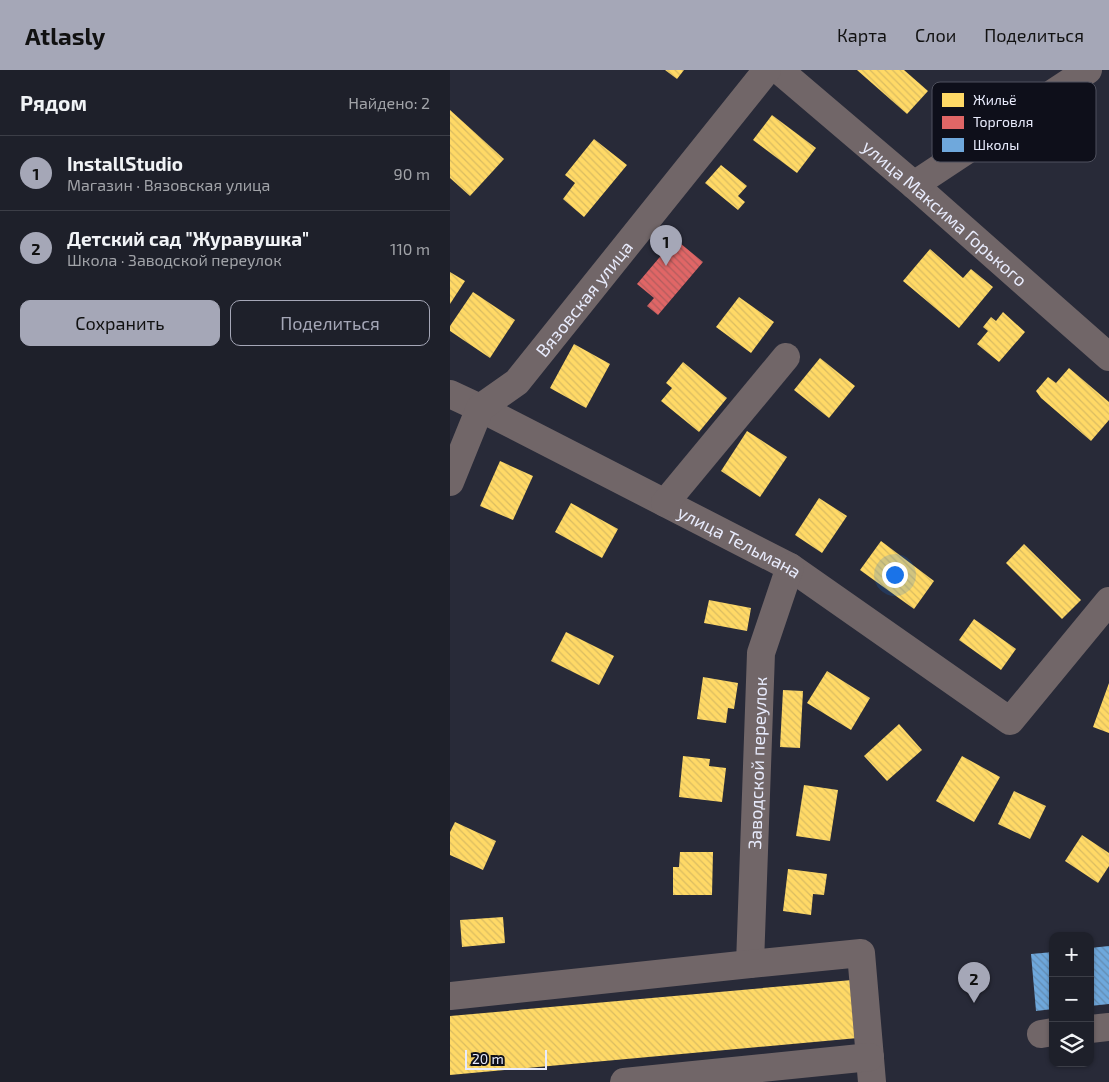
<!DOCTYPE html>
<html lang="ru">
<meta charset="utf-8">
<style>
body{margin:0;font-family:"Exo 2",sans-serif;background:#2b2d36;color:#f1f3f6}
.controls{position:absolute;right:15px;bottom:15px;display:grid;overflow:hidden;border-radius:10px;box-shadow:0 1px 4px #0004}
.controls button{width:45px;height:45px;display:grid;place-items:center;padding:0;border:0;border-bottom:1px solid #3c3e47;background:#1e202a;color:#f1f3f6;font:25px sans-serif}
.scale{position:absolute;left:15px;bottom:12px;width:82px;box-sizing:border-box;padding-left:5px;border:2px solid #e8ebfc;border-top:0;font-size:14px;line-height:18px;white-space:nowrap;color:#e8ebfc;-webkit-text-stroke:4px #0e0f1a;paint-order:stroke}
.you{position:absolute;left:444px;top:504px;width:18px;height:18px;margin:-12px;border:4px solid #fff;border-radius:50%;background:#1a73e8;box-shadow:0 0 0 8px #1a73e833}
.badge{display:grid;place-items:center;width:32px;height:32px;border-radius:50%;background:#a5a7b7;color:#111;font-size:16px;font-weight:700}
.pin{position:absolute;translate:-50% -41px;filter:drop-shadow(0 1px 2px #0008)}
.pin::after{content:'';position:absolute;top:26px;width:18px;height:15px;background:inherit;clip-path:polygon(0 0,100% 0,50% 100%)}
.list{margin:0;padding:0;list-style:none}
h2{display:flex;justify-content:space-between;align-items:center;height:65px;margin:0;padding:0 20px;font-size:21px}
h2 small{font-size:16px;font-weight:400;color:#a1a3a8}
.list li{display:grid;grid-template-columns:32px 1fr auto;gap:15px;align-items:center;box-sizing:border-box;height:75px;padding:0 20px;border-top:1px solid #3c3e47}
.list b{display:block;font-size:19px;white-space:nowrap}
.list p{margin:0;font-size:16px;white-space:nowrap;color:#a1a3a8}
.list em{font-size:16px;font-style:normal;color:#a1a3a8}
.actions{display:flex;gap:10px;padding:15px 20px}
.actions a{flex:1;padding:11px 0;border:1px solid #a5a7b7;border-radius:10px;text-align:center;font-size:18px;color:#a5a7b7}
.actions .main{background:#a5a7b7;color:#111}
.icon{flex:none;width:28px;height:28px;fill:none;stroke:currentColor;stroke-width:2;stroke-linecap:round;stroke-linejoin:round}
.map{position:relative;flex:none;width:659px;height:1012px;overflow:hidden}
header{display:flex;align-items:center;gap:30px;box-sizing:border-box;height:70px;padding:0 25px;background:#a5a7b7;color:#111}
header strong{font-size:24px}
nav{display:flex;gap:28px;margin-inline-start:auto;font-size:18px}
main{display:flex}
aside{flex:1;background:#1e202a}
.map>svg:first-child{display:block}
.homes{fill:url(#homes-back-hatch)}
.shops{fill:url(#shops-back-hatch)}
.schools{fill:url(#schools-back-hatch)}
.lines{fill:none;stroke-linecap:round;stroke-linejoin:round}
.minor{stroke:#716668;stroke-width:28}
.labels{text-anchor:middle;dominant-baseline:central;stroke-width:5;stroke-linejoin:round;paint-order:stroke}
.street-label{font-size:18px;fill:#e8ebfc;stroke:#0e0f1a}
.key{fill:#0e0f1a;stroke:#4f515e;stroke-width:1}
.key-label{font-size:14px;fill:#e8ebfc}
</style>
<header>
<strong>Atlasly</strong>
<nav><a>Карта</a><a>Слои</a><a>Поделиться</a></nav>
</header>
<main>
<aside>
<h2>Рядом<small>Найдено: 2</small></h2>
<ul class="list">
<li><span class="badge">1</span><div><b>InstallStudio</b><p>Магазин · Вязовская улица</p></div><em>90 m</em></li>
<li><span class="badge">2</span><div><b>Детский сад &quot;Журавушка&quot;</b><p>Школа · Заводской переулок</p></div><em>110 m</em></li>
</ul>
<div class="actions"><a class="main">Сохранить</a><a>Поделиться</a></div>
</aside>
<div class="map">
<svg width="659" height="1012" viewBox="0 0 659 1012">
<defs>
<pattern id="homes-back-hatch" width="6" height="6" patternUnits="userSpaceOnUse" patternTransform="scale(1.25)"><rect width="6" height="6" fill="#ffd966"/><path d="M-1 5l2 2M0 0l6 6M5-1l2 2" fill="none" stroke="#dabc61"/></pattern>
<pattern id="shops-back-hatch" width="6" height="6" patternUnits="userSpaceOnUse" patternTransform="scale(1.25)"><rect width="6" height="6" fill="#e06666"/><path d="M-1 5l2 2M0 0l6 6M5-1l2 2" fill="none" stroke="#b25c5e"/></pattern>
<pattern id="schools-back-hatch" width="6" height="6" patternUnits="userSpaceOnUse" patternTransform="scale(1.25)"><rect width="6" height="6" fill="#6fa8dc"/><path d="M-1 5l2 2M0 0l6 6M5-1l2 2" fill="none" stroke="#638bb1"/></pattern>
</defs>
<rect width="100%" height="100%" fill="#282a38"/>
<g class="homes">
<path d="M 215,0 L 234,0 L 227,9 Z"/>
<path d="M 407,0 L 454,0 L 478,21 L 457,44 Z"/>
<path d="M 0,40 L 54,89 L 20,126 L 0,108 Z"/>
<path d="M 322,45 L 366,78 L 347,103 L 303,70 Z"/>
<path d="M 144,69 L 177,95 L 134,147 L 113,129 L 125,113 L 115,105 Z"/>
<path d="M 271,95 L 297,116 L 288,126 L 295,132 L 288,140 L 255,113 Z"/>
<path d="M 480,179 L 513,208 L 521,199 L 543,217 L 509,258 L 453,211 Z"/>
<path d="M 0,202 L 15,211 L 0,234 Z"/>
<path d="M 23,222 L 65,250 L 40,288 L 0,261 L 0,256 Z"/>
<path d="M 289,227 L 324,252 L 301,283 L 266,257 Z"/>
<path d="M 553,242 L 575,262 L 549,292 L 527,274 L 538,261 L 533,257 L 541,247 L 546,251 Z"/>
<path d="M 124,274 L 160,294 L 136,338 L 100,318 Z"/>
<path d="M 370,288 L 405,316 L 379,348 L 344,320 Z"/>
<path d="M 233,292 L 277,328 L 249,362 L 211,331 L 222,318 L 216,313 Z"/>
<path d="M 619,298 L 659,332 L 659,350 L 641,371 L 591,328 L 586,321 L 598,307 L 606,313 Z"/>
<path d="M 297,361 L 337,387 L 310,427 L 271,401 Z"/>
<path d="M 50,391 L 83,406 L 63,450 L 30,436 Z"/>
<path d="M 369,428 L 397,446 L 372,483 L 345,465 Z"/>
<path d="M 121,433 L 168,459 L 152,488 L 105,462 Z"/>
<path d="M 431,471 L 484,511 L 464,539 L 410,500 Z"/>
<path d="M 574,474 L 631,530 L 612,549 L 556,493 Z"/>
<path d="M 259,530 L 301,538 L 297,561 L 254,553 Z"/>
<path d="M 524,549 L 566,579 L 551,600 L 509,570 Z"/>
<path d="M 116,562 L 164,586 L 149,615 L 101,591 Z"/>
<path d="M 377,601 L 420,628 L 401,660 L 357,633 Z"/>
<path d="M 253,607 L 288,613 L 284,639 L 278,638 L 276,653 L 247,649 Z"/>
<path d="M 659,613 L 659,663 L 643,657 Z"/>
<path d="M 333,620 L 353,621 L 350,678 L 330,677 Z"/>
<path d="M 449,654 L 472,680 L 437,711 L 414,686 Z"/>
<path d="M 233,686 L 260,689 L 259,696 L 276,698 L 272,732 L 229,727 Z"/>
<path d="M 512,686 L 550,707 L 524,752 L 486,731 Z"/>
<path d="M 354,715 L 388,720 L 380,771 L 346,766 Z"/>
<path d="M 564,721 L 596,736 L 580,769 L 548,754 Z"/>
<path d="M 5,752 L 46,771 L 33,800 L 0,785 L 0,762 Z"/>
<path d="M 632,765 L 659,783 L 659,796 L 648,813 L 615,791 Z"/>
<path d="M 230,782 L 263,782 L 262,825 L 223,825 L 223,797 L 229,797 Z"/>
<path d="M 338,799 L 377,804 L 374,825 L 363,824 L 361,845 L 333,841 Z"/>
<path d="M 53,847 L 55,873 L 12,877 L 10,850 Z"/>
<path d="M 402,910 L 408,968 L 0,1005 L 0,946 Z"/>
</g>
<path class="shops" d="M 225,169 L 253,192 L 208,245 L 197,236 L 204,228 L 187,214 Z"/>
<g class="schools">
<path d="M 659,876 L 659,934 L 640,936 L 640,878 Z"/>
<path d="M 603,882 L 603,939 L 586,941 L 581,884 Z"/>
</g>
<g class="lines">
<g class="minor">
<path id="s1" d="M 329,0 L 464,115 L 659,287"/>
<path d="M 464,115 L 638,0"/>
<path id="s2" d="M 0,324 L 30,338 L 340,497 L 560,651 L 659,531"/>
<path id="s3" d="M 0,412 L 30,338 L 67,312 L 317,0"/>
<path d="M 215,433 L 336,287"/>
<path id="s4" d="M 300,894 L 311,583 L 340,497"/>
<path d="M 0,926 L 300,894 L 411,883 L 422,1012"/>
<path d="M 640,959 L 659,957"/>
<path d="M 591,964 L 603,962"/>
<path d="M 174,1012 L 420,987"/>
</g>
</g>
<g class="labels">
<g class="street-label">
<text stroke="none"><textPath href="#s1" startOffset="219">улица Максима Горького</textPath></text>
<text stroke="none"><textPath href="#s3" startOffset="232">Вязовская улица</textPath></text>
<text stroke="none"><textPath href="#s2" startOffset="325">улица Тельмана</textPath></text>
<text stroke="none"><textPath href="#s4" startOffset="201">Заводской переулок</textPath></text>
</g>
</g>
<rect x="482" y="12" width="164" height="80" rx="8" class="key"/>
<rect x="492" y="23" width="22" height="14" fill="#ffd966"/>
<rect x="492" y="46" width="22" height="13" fill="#e06666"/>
<rect x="492" y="68" width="22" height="14" fill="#6fa8dc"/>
<g class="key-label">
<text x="523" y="35">Жильё</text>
<text x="523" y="57">Торговля</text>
<text x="523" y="80">Школы</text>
</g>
</svg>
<div class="controls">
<button>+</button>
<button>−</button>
<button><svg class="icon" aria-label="layers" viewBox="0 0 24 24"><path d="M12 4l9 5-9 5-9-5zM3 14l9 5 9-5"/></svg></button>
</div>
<div class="scale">20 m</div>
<div class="you"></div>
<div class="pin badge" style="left:216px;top:196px">1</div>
<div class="pin badge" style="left:524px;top:933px">2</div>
</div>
</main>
